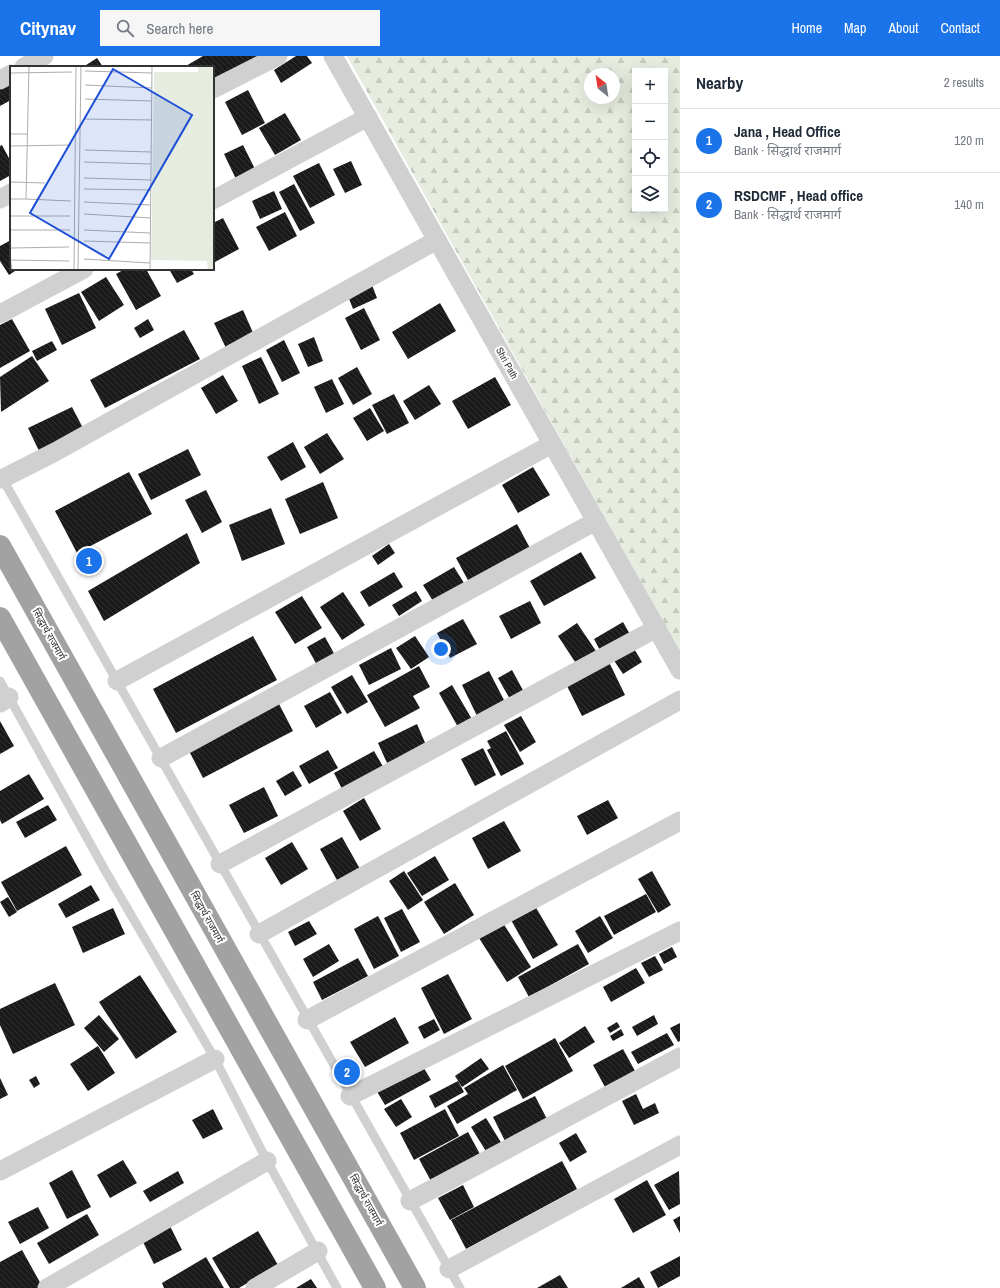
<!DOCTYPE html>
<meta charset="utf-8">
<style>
body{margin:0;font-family:"Archivo Narrow","Noto Sans Devanagari",sans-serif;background:#f6f6f7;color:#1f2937}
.controls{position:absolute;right:12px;top:12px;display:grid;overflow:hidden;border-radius:0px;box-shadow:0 4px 16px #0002}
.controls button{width:36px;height:36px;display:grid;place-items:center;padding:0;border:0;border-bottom:1px solid #e0e1e3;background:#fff;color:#1f2937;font:20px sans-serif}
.compass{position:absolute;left:584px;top:12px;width:36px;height:36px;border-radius:50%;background:#fff;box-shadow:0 4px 16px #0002;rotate:330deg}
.you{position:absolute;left:441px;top:593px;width:14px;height:14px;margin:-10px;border:3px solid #fff;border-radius:50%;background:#1a73e8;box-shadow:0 0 0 6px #1a73e833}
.badge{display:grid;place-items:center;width:26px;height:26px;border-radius:50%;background:#1a73e8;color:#fff;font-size:13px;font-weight:700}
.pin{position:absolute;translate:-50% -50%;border:2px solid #fff;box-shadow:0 1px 4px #0006}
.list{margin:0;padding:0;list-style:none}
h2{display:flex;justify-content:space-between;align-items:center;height:52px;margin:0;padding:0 16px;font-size:17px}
h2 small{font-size:13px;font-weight:400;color:#747a83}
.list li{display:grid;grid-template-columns:26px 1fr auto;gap:12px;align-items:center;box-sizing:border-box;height:64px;padding:0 16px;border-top:1px solid #e0e1e3}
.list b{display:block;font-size:15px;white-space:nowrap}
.list p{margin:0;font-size:13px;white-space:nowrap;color:#747a83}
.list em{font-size:13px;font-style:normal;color:#747a83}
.icon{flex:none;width:22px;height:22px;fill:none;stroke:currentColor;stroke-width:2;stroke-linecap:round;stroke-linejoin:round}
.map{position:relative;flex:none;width:680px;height:1232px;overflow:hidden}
header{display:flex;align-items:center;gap:24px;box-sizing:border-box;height:56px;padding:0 20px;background:#1a73e8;color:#fff}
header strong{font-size:19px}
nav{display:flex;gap:22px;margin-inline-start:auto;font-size:14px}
.search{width:280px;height:36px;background:#f6f6f7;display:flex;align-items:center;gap:10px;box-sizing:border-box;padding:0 14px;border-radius:0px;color:#747a83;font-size:15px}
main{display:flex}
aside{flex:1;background:#fff}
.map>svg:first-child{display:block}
.forest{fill:url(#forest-firs);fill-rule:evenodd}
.building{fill:url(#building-back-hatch)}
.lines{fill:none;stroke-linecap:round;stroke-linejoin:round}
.service{stroke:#d0d0d0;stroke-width:9}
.minor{stroke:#d0d0d0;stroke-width:19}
.trunk{stroke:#a2a2a2;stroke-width:22}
.labels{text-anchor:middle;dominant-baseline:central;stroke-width:4;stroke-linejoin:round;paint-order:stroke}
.street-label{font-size:10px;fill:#333;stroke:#fff}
.inset-road{fill:none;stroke:#adadad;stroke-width:1}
.view{fill:#1d4ed8;fill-opacity:0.15;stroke:#1d4ed8;stroke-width:2}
.inset-edge{fill:none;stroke:#333;stroke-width:2}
</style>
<header>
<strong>Citynav</strong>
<div class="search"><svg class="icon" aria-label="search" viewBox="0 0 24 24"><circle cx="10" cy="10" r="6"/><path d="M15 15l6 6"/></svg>Search here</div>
<nav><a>Home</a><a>Map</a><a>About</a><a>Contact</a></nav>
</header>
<main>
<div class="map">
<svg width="680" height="1232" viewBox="0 0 680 1232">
<defs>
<pattern id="forest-firs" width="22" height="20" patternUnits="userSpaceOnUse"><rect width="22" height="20" fill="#e6ecdf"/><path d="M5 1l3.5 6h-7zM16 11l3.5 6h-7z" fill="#c6cbc0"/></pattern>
<pattern id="building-back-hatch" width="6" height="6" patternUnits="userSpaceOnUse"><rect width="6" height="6" fill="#1a1a1a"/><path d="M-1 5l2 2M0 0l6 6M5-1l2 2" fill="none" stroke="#333"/></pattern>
</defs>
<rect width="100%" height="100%" fill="#fff"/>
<path class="forest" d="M 347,0 L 680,0 L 680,596 ZM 635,15 L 665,15 L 665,153 L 635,153 ZM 590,18 L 614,18 L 614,42 L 590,42 Z"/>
<g class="building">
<path d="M 203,0 L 264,0 L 213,30 L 213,11 L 184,11 Z"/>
<path d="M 296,0 L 307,0 L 312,7 L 281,27 L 274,14 Z"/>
<path d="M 97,2 L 103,11 L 83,11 Z"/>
<path d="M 10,28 L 11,44 L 0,50 L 0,33 Z"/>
<path d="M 248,34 L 265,67 L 242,79 L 225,46 Z"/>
<path d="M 285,57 L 301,84 L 275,99 L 259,72 Z"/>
<path d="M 2,89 L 11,106 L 11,119 L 0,125 L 0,90 Z"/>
<path d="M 243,89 L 255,113 L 236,123 L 224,98 Z"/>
<path d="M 351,105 L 362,129 L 345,137 L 333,113 Z"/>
<path d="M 319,107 L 335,139 L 310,152 L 293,120 Z"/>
<path d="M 294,128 L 315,167 L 300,175 L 279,136 Z"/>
<path d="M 274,135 L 282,153 L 260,163 L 252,145 Z"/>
<path d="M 285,156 L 297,180 L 269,195 L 256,171 Z"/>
<path d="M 223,162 L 239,193 L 215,206 L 213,202 L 213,167 Z"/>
<path d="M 11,184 L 11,213 L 18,213 L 9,219 L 0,205 L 0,190 Z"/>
<path d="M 125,213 L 146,213 L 161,240 L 136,254 L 116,218 Z"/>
<path d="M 169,213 L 191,213 L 194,218 L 177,227 Z"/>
<path d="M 106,221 L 124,249 L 99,265 L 81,236 Z"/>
<path d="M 372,229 L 377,242 L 353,253 L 348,240 Z"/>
<path d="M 79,237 L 96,272 L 62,289 L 45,253 Z"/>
<path d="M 440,247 L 456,275 L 408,303 L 392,276 Z"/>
<path d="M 364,252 L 380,284 L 361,294 L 345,262 Z"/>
<path d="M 243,254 L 254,279 L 226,292 L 214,267 Z"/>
<path d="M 12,263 L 30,295 L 0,312 L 0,269 Z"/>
<path d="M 148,263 L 154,274 L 140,282 L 134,272 Z"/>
<path d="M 184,274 L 200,303 L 105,352 L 90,324 Z"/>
<path d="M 314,281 L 323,305 L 308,311 L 298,288 Z"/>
<path d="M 284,284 L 300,317 L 282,326 L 266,294 Z"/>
<path d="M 52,285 L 57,294 L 37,305 L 32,295 Z"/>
<path d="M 32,300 L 49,325 L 1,356 L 0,321 Z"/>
<path d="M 261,301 L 279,338 L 259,348 L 242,310 Z"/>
<path d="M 357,311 L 372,338 L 353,349 L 338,322 Z"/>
<path d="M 223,319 L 238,345 L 216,358 L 201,332 Z"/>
<path d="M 495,321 L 511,349 L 468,373 L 452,345 Z"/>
<path d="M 332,323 L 344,348 L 326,357 L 314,331 Z"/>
<path d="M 429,329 L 441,348 L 415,364 L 403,345 Z"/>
<path d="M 394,338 L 409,367 L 387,378 L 372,349 Z"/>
<path d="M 72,351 L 85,376 L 40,397 L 28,372 Z"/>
<path d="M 370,352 L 384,375 L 367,385 L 353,362 Z"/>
<path d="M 327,377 L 344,403 L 320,418 L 304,391 Z"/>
<path d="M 293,386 L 306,411 L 281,425 L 267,401 Z"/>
<path d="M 188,393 L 201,419 L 151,444 L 138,418 Z"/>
<path d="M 533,411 L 550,439 L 518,457 L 502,429 Z"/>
<path d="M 129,416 L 152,458 L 77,497 L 55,455 Z"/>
<path d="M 323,426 L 338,462 L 300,478 L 285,443 Z"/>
<path d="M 206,434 L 222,466 L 202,477 L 185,444 Z"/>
<path d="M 271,452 L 285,488 L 242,505 L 229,469 Z"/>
<path d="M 517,468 L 531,494 L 470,528 L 456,502 Z"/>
<path d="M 187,477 L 200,507 L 104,565 L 88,535 Z"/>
<path d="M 389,488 L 395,497 L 378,509 L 372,500 Z"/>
<path d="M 581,496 L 596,522 L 544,550 L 530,525 Z"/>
<path d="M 454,511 L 464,527 L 433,545 L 423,529 Z"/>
<path d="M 394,516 L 403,531 L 369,551 L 360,536 Z"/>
<path d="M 416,535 L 422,545 L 399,560 L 392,549 Z"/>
<path d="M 343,536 L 365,569 L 342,584 L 320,551 Z"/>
<path d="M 302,540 L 322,572 L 295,588 L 275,556 Z"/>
<path d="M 530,545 L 541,567 L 511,583 L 499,560 Z"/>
<path d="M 463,563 L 477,588 L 450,602 L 437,577 Z"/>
<path d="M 623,566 L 632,582 L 603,600 L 594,583 Z"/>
<path d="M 577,567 L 598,598 L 579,612 L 558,580 Z"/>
<path d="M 253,580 L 277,624 L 176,677 L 153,633 Z"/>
<path d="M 415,580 L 429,601 L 411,613 L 396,592 Z"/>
<path d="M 325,581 L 336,601 L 318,611 L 307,591 Z"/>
<path d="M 633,591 L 642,606 L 623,618 L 613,603 Z"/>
<path d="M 391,592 L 401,613 L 369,629 L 359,609 Z"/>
<path d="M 608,604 L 625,639 L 582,660 L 565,626 Z"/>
<path d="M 419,610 L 430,631 L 413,640 L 420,652 L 385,671 L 367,639 Z"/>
<path d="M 512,614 L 525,638 L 511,645 L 498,622 Z"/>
<path d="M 489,615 L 506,648 L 478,662 L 462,629 Z"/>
<path d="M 352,619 L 368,646 L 347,658 L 331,631 Z"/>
<path d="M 452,629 L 473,665 L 459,673 L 439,637 Z"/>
<path d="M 330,636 L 342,657 L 316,672 L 304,650 Z"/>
<path d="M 278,646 L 293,675 L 203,722 L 188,693 Z"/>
<path d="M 521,660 L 536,686 L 520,696 L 504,669 Z"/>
<path d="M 0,665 L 14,690 L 0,698 Z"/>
<path d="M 417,668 L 426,689 L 387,707 L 378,687 Z"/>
<path d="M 506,675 L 524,708 L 501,720 L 487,694 L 491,692 L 487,685 Z"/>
<path d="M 483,692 L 496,719 L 475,730 L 461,703 Z"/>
<path d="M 328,694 L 338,712 L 309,728 L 299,710 Z"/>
<path d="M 374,695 L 385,714 L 344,737 L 334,717 Z"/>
<path d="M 293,715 L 302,730 L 285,740 L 276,725 Z"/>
<path d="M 29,718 L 44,743 L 2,768 L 0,764 L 0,735 Z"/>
<path d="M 264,731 L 278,760 L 244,777 L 229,749 Z"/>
<path d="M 364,742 L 381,773 L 360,785 L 343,755 Z"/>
<path d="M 608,744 L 618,762 L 587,779 L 577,760 Z"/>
<path d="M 48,749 L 57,764 L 25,782 L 16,766 Z"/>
<path d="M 504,765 L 521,795 L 488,813 L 472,782 Z"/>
<path d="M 342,781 L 360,813 L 338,826 L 320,793 Z"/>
<path d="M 292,786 L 308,813 L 281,829 L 265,802 Z"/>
<path d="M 66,790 L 82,819 L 17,855 L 1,826 Z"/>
<path d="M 435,800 L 449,824 L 422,840 L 407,817 Z"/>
<path d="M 404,815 L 423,844 L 408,854 L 389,825 Z"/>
<path d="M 652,815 L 671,849 L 658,857 L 638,823 Z"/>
<path d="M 455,827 L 474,859 L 444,878 L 424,846 Z"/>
<path d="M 91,829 L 100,844 L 66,862 L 58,848 Z"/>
<path d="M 646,838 L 656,856 L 614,879 L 604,860 Z"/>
<path d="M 8,841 L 17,856 L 9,861 L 0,846 Z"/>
<path d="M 535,850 L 558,889 L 533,903 L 511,864 Z"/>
<path d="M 113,852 L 125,878 L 83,897 L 72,871 Z"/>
<path d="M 402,853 L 420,886 L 401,896 L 384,862 Z"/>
<path d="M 378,860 L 399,900 L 374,913 L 354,873 Z"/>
<path d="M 600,860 L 613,882 L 588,897 L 575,875 Z"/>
<path d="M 309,865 L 317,878 L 295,890 L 288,876 Z"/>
<path d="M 503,867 L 531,911 L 507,926 L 479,882 Z"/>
<path d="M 329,888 L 339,905 L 313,921 L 303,903 Z"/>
<path d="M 578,888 L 589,908 L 529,941 L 518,921 Z"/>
<path d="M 672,891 L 677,901 L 664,908 L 659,898 Z"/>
<path d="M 655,900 L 663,914 L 649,921 L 641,907 Z"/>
<path d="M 358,902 L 368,920 L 322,944 L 313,926 Z"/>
<path d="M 636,912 L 645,927 L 611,946 L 603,931 Z"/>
<path d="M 448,918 L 472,963 L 444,978 L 421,932 Z"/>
<path d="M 140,919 L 177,976 L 136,1003 L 99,946 Z"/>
<path d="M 55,927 L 75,969 L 13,998 L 0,969 L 0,953 Z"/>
<path d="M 99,959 L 119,983 L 104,996 L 84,972 Z"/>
<path d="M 654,959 L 658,968 L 637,980 L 632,971 Z"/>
<path d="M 395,961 L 409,987 L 365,1011 L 350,986 Z"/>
<path d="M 434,963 L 440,974 L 424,983 L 418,971 Z"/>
<path d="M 617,966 L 620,971 L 610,977 L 607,972 Z"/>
<path d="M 680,967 L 680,985 L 678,986 L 670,972 Z"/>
<path d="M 585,970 L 595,986 L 569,1002 L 559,987 Z"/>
<path d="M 621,973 L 624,979 L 613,985 L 610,980 Z"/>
<path d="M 667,977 L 674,989 L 638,1008 L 631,996 Z"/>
<path d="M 555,982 L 573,1015 L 523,1043 L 505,1010 Z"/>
<path d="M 98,990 L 115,1017 L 88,1035 L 70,1008 Z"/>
<path d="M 623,993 L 635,1015 L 605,1031 L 593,1009 Z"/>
<path d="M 481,1002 L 489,1013 L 462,1031 L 455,1020 Z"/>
<path d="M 422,1009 L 431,1024 L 385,1049 L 376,1034 Z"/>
<path d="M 503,1009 L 517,1034 L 457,1068 L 447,1050 L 468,1038 L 464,1032 Z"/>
<path d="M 36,1020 L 40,1028 L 34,1032 L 29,1024 Z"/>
<path d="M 0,1022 L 8,1039 L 0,1043 Z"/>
<path d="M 458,1025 L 464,1036 L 435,1052 L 429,1040 Z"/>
<path d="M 636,1038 L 643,1053 L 655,1047 L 659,1057 L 634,1069 L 622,1045 Z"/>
<path d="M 535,1040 L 548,1065 L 506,1087 L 493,1061 Z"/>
<path d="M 401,1043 L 412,1061 L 396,1071 L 384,1053 Z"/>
<path d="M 213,1053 L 223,1073 L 203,1083 L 192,1064 Z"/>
<path d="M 445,1053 L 459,1080 L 414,1104 L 400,1077 Z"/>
<path d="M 486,1062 L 502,1088 L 487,1097 L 471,1071 Z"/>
<path d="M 468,1076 L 481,1100 L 432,1127 L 419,1103 Z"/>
<path d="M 576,1077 L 587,1096 L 570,1106 L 559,1087 Z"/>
<path d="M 123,1104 L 137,1127 L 110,1142 L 97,1119 Z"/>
<path d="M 562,1105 L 577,1133 L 466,1193 L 451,1164 Z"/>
<path d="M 72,1114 L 91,1151 L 67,1163 L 49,1127 Z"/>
<path d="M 178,1115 L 184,1127 L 150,1146 L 143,1135 Z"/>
<path d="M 679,1115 L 680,1148 L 669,1154 L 654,1129 Z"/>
<path d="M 647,1124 L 666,1159 L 633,1177 L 614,1143 Z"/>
<path d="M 463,1129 L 474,1151 L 450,1164 L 438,1142 Z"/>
<path d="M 38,1151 L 49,1172 L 20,1188 L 8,1166 Z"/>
<path d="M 87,1158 L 99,1179 L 49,1208 L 37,1187 Z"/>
<path d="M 680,1160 L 680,1177 L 673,1164 Z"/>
<path d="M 169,1168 L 182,1194 L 154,1208 L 141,1182 Z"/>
<path d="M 258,1175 L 278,1209 L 239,1232 L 230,1232 L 212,1202 Z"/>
<path d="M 22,1194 L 42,1230 L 39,1232 L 0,1232 L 0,1206 Z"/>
<path d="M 680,1200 L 680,1220 L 658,1232 L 650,1216 Z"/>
<path d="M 206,1201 L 224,1232 L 164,1232 L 162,1227 Z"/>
<path d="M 560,1219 L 568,1232 L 537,1232 Z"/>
<path d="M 639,1221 L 645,1232 L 621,1232 Z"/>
<path d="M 311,1223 L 317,1232 L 296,1232 Z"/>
</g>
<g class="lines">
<g class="service">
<path d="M 1,420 L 460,1232"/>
<path d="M 0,625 L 106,816 L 215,1003 L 267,1105 L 337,1232"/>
</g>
<g class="minor">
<path d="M 333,0 L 680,614"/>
<path d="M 24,11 L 44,0"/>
<path d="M 0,24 L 11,18"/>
<path d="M 213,33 L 278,0"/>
<path d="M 0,143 L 11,137"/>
<path d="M 213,144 L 368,61"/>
<path d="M 0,258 L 84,213"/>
<path d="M 2,423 L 55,396 L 437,184"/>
<path d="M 117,625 L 552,388"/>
<path d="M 0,647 L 9,641"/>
<path d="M 161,702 L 596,465"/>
<path d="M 220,808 L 657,572"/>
<path d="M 259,878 L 680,644"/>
<path d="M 307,964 L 680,765"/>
<path d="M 350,1040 L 680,875"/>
<path d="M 0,1115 L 215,1003"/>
<path d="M 410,1145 L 680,1001"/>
<path d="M 449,1213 L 680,1089"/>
<path d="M 47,1232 L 267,1105"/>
<path d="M 255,1232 L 318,1195"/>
</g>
<g class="trunk">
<path d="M 0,490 L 415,1232"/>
<path d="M 0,562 L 375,1232"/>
</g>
</g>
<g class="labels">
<g class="street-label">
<text transform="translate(507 307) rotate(61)">Shri Path</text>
<text transform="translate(49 578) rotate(61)">सिद्धार्थ राजमार्ग</text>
<text transform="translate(207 861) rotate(61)">सिद्धार्थ राजमार्ग</text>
<text transform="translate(366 1144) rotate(61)">सिद्धार्थ राजमार्ग</text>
</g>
</g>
<g transform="translate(10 10)">
<rect width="204" height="204" fill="#fff"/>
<path d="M 188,0 L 204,0 L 204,204 L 198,204 L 197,195 L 141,194 L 144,6 L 188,6 Z" fill="#e6ecdf"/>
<path class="inset-road" d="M 75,5 L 142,7M 0,7 L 62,6M 75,19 L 142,22M 75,33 L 142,35M 75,53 L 142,54M 0,68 L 17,68M 0,80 L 61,79M 75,84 L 141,86M 74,96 L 141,98M 74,112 L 141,114M 0,116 L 35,117M 74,123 L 141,124M 0,133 L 16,133 L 19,0M 16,133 L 61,135M 74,136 L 141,139M 74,148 L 141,152M 0,150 L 60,150M 0,164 L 60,164M 74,164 L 140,167M 74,175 L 140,177M 0,182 L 59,181M 0,191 L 2,204M 74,193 L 140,197M 0,194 L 59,195M 64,204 L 66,0M 68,204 L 71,0M 140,204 L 142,0"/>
<path class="view" d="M 103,3 L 182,49 L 99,193 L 20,147 Z"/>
<rect width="204" height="204" class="inset-edge"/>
</g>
</svg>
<div class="controls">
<button>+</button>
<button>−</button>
<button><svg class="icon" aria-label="locate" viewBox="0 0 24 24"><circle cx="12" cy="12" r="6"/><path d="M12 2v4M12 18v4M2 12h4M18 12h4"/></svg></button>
<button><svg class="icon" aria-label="layers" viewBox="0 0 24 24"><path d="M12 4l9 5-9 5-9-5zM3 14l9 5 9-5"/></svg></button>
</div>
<svg class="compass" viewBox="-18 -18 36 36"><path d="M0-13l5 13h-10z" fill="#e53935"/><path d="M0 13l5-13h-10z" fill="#747a83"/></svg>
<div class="you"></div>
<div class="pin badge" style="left:89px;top:505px">1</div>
<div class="pin badge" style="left:347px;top:1016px">2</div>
</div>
<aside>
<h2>Nearby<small>2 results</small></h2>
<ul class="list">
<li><span class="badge">1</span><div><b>Jana , Head Office</b><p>Bank · सिद्धार्थ राजमार्ग</p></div><em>120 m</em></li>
<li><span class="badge">2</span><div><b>RSDCMF , Head office</b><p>Bank · सिद्धार्थ राजमार्ग</p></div><em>140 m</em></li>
</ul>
</aside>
</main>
